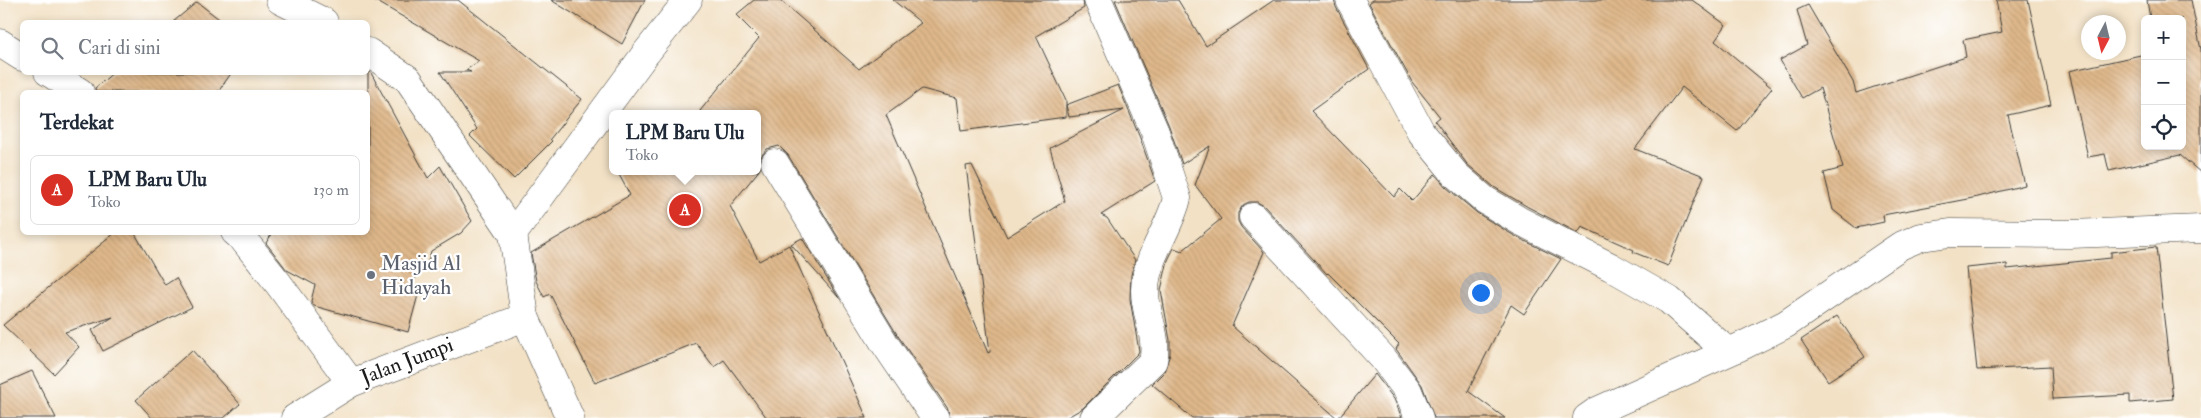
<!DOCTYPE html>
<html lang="id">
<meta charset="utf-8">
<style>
body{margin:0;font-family:"IM FELL Double Pica",serif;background:#f6f6f7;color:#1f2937}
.controls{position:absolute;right:15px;top:15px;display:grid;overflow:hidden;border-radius:8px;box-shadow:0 2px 8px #0003}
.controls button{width:45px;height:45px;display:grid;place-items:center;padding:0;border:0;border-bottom:1px solid #e0e1e3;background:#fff;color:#1f2937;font:25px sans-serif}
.compass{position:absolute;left:2081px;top:15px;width:45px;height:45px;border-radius:50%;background:#fff;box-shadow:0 2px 8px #0003;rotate:187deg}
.you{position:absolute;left:1480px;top:292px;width:18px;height:18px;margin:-12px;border:4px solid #fff;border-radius:50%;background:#1a73e8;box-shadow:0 0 0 8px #1a73e833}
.badge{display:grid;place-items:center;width:32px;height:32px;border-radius:50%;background:#d93025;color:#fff;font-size:16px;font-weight:700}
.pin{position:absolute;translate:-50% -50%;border:2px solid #fff;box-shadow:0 1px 5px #0006}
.popup{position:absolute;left:609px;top:110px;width:152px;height:65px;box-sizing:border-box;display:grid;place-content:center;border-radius:8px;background:#fff;filter:drop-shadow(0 1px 4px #0005);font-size:16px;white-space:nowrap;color:#747a83}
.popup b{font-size:19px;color:#1f2937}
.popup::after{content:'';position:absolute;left:50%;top:100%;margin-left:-10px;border:10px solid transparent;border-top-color:#fff}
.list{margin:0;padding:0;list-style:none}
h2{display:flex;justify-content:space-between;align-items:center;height:65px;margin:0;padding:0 20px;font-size:21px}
h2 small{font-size:16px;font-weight:400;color:#747a83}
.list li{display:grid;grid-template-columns:32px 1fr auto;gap:15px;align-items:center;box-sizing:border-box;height:70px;margin:0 10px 10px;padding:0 10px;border:1px solid #e0e1e3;border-radius:8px}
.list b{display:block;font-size:19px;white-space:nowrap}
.list p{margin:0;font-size:16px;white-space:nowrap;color:#747a83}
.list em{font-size:16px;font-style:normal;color:#747a83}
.icon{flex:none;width:28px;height:28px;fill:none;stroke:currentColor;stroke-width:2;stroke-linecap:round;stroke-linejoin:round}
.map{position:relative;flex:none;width:2201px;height:418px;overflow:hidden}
.search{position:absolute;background:#fff;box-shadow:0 2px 8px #0003;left:20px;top:20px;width:350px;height:55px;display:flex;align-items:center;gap:12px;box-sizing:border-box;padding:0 18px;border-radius:8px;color:#747a83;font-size:19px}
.panel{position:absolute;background:#fff;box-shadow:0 2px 8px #0003;left:20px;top:90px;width:350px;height:145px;border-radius:8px}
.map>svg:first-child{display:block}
.building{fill:url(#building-back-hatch)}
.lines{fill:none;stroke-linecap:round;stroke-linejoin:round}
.street-casing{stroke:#3c3a35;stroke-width:29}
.secondary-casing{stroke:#3c3a35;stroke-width:29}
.street{stroke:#fff;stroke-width:28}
.secondary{stroke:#fff;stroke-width:28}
.worship-dot{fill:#6b7280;stroke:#fff;stroke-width:2}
.labels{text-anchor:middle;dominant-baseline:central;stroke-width:4.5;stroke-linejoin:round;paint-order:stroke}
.worship-label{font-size:21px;fill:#5b616d;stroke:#fff;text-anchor:start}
.street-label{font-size:21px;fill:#1c1c1c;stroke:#fff}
</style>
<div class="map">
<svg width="2201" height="418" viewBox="0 0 2201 418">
<defs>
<pattern id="building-back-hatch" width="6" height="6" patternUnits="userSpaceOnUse" patternTransform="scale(1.25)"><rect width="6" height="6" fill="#dfb88b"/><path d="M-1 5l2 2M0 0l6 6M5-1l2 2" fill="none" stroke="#bf9e77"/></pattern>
</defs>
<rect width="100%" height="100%" fill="#fff"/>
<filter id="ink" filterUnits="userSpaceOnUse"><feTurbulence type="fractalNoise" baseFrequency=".02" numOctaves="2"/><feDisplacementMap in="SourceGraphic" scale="10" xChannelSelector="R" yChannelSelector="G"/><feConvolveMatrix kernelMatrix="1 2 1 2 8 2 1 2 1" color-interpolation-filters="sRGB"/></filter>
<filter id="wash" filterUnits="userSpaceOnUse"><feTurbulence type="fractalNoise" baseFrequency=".0096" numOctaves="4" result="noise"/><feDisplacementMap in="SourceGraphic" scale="20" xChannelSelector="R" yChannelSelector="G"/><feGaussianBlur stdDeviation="1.12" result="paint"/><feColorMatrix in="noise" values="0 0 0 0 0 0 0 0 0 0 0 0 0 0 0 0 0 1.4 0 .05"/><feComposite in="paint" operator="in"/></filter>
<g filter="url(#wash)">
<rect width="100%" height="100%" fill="#f2e1c5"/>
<g id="blocks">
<g class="building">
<path d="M 374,0 L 458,0 L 582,99 L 550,139 L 552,141 L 514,179 L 470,136 L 477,129 L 440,72 L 471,72 L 466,70 L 479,61 Z"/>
<path d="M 551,0 L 645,0 L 622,44 Z"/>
<path d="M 754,0 L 780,0 L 859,69 L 921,23 L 893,0 L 1083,0 L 1084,8 L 1036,36 L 1066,100 L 1066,117 L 961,131 L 957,98 L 922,89 L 886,115 L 988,353 L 990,352 L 966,166 L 972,165 L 1007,237 L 1065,201 L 1050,148 L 1124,110 L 1069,117 L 1066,105 L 1118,85 L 1140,138 L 1155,181 L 1101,215 L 1107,218 L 1135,260 L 1131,275 L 1130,299 L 1139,351 L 1138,353 L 1083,408 L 1066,418 L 950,418 L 948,409 L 898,336 L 788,155 L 779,146 L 767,149 L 762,155 L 759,163 L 761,168 L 730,206 L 759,261 L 789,245 L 867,418 L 767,418 L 724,360 L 714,367 L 696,343 L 595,383 L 550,294 L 544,297 L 536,281 L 531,253 L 630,195 L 617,171 L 758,171 L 758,114 L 702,114 L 700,111 L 759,38 L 736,15 Z"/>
<path d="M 1115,0 L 1178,0 L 1206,46 L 1274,0 L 1334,0 L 1336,7 L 1369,69 L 1311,111 L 1394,197 L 1400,189 L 1412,201 L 1435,174 L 1446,187 L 1477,213 L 1513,235 L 1561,259 L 1524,314 L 1511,305 L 1468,391 L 1505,418 L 1434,418 L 1422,385 L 1396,349 L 1399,344 L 1328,273 L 1327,274 L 1264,206 L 1257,202 L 1249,202 L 1243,205 L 1238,213 L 1238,221 L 1241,227 L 1264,252 L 1232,326 L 1337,418 L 1192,418 L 1152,384 L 1164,372 L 1170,354 L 1170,340 L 1161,290 L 1168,260 L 1174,248 L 1182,251 L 1221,219 L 1195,185 L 1210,146 L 1182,164 L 1169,126 Z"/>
<path d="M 1373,0 L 1692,0 L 1726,25 L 1715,41 L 1772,88 L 1737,131 L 1682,87 L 1635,149 L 1704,176 L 1668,266 L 1633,252 L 1634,250 L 1582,227 L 1578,233 L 1528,207 L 1494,187 L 1467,164 L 1435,121 L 1440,117 L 1412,82 L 1369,3 Z"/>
<path d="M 1996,0 L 2028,0 L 2051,105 L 2008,115 L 2025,185 L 1978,197 L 1883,215 L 1884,222 L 1856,228 L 1833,210 L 1824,173 L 1843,168 L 1820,88 L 1802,98 L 1780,60 L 1807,45 L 1797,10 L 1808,5 L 1853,82 L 1856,93 L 1966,57 L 1963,40 L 2002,32 Z"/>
<path d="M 2147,0 L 2191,0 L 2201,50 L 2201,173 L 2180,155 L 2109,171 L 2105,154 L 2088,157 L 2069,71 L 2145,54 L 2145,146 L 2182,146 L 2182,19 L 2150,19 Z"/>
<path d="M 197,2 L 223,22 L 173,22 Z"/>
<path d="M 368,71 L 371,73 L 428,178 L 440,166 L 472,221 L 461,233 L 431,251 L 426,268 L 410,284 L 418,295 L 408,332 L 314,306 L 311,301 L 315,285 L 287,270 L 266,243 L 273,232 L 368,232 Z"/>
<path d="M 114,72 L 232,72 L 218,92 L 96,92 L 95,88 Z"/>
<path d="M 116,232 L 134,232 L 165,285 L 176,278 L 192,307 L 103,351 L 92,330 L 113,317 L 65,332 L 79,347 L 54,374 L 3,325 Z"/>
<path d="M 802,238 L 839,298 L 791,244 Z"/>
<path d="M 2156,247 L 2173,399 L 2130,403 L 2130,395 L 2053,399 L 2051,366 L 1977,370 L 1966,268 L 2007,264 L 2007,269 L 2111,258 L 2111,252 Z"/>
<path d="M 1837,316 L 1865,357 L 1828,381 L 1801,340 Z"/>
<path d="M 192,350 L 240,404 L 224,418 L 152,418 L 136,400 Z"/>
<path d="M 32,371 L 56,418 L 0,418 L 0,385 Z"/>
<path d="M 1375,374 L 1394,399 L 1402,418 L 1338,418 Z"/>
</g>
</g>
</g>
<g filter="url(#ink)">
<use href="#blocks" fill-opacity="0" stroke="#3c3a35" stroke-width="1"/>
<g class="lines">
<g class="street-casing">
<g id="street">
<path d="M 1350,0 L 1421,132 L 1456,175 L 1485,200 L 1520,221 L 1611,267 L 1669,300 L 1727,351"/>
<path d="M 0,43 L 22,57"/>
<path d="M 48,72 L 80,92"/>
<path d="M 775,163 L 885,344 L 935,418"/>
<path d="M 1253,217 L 1382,357 L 1408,391 L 1419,418"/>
<path d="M 235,232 L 243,239 L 278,283 L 351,383"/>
<path d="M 513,234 L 646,53 L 688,0"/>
<path d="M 1094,418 L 1153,361 C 1159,336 1144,314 1145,289 C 1146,256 1170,229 1177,198 L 1155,132 L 1098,0"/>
<path d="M 1587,418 L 1597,411 L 1744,345 L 1786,324 L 1900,246 L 1921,237 L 1950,233 L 2071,234 L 2201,229"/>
</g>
</g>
<g class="secondary-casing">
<g id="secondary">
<path d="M 280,0 L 324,22"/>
<path d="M 368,52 L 408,79 L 513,234 L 525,317 L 570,418"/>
<path d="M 295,418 L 351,383 L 525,317"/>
</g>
</g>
<use href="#street" class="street"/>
<use href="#secondary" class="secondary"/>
</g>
</g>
<circle class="worship-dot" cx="371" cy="275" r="5"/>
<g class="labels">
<g class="worship-label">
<text x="381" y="263">Masjid Al<tspan x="381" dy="24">Hidayah</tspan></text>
</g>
<g class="street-label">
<text transform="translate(407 361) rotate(-21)">Jalan Jumpi</text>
</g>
</g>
</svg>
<div class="controls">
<button>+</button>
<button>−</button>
<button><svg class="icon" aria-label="locate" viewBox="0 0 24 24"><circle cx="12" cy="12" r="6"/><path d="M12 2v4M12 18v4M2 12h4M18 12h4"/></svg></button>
</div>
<svg class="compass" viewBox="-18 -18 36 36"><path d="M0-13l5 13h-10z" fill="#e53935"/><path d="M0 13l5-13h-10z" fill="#747a83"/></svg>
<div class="you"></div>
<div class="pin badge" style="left:685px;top:210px">A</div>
<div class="popup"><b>LPM Baru Ulu</b>Toko</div>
<div class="search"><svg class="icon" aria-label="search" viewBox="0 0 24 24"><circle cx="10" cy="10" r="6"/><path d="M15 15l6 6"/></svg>Cari di sini</div>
<section class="panel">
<h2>Terdekat<small></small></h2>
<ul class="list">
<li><span class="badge">A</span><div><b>LPM Baru Ulu</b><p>Toko</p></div><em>130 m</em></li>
</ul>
</section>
</div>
